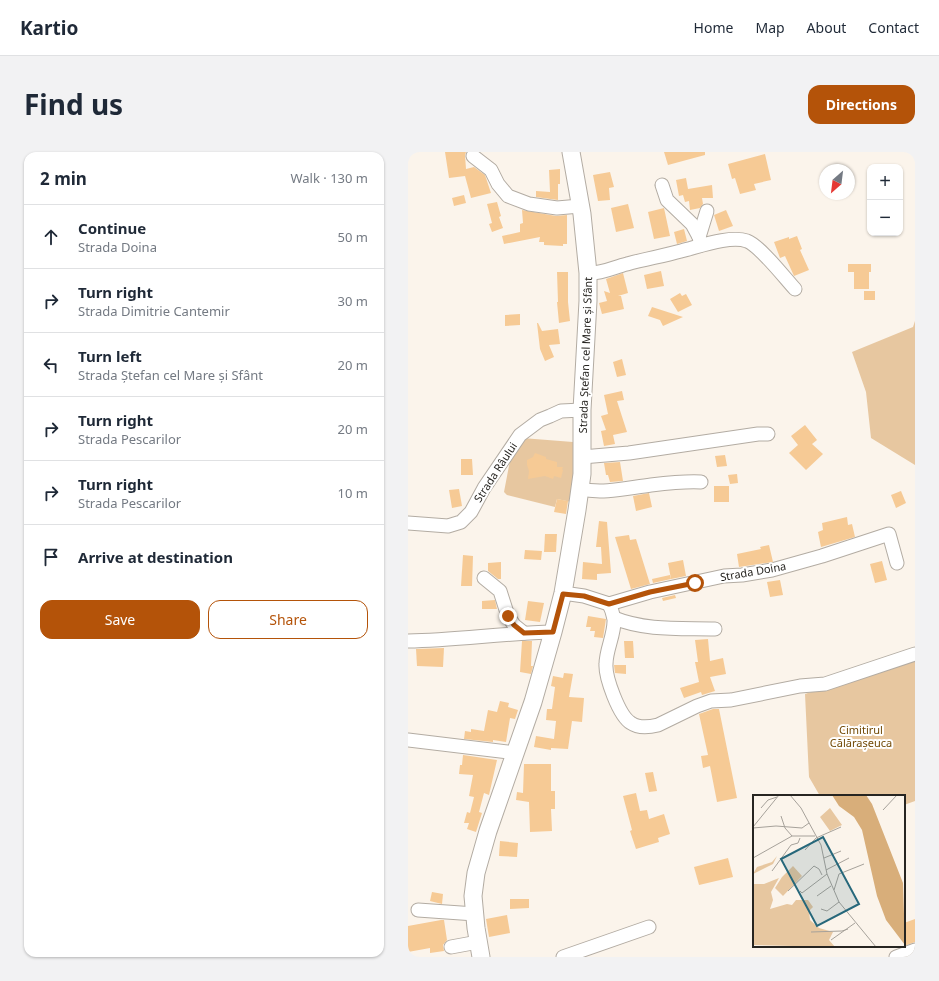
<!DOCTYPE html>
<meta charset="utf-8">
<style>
body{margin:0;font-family:"Noto Sans",sans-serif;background:#f2f2f3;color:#1f2937}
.controls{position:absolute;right:12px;top:12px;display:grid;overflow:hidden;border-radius:8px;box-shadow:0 1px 3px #0004}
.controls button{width:36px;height:36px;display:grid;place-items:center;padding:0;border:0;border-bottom:1px solid #e0e1e3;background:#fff;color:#1f2937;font:20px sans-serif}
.compass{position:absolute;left:411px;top:12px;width:36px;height:36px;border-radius:50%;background:#fff;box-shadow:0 1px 3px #0004;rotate:208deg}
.stop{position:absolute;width:12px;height:12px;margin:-9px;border:3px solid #b45309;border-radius:50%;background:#fff}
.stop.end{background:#b45309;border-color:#fff;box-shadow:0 1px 4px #0008}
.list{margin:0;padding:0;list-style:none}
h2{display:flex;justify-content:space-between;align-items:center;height:52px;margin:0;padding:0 16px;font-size:17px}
h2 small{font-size:13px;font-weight:400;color:#747a83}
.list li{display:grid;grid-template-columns:26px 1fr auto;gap:12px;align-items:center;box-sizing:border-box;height:64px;padding:0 16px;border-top:1px solid #e0e1e3}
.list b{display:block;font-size:15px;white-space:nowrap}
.list p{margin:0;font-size:13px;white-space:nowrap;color:#747a83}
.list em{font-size:13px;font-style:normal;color:#747a83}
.actions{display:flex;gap:8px;padding:12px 16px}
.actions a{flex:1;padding:9px 0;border:1px solid #b45309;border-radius:12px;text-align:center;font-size:14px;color:#b45309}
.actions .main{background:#b45309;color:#fff}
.icon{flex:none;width:22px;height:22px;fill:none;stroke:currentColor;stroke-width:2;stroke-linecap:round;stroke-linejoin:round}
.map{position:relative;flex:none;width:507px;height:805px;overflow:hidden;border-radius:12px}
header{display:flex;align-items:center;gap:24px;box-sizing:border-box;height:56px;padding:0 20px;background:#fff;border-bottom:1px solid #e0e1e3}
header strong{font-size:19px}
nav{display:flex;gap:22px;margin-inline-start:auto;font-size:14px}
.intro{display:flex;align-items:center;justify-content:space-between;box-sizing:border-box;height:96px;padding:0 24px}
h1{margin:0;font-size:28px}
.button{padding:10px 18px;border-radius:12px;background:#b45309;color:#fff;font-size:14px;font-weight:700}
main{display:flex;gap:24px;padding:0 24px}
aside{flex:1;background:#fff;border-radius:12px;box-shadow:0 1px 3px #0004}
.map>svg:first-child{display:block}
.green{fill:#e7c7a0}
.building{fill:#f6ca95}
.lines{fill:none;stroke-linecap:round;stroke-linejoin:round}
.minor-casing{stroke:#b3aca3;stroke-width:15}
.major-casing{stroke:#b3aca3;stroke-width:19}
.minor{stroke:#fff;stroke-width:13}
.major{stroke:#fff;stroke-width:17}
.route{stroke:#b45309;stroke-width:5}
.labels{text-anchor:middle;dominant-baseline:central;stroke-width:4;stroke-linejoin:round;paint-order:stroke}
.street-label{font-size:11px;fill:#272521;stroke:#fff}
.park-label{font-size:11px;fill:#714906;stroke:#fff}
.inset-road{fill:none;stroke:#a6a19a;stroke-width:1}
.view{fill:#27687b;fill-opacity:0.15;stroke:#27687b;stroke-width:2}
.inset-edge{fill:none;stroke:#272521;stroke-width:2}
</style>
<header>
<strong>Kartio</strong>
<nav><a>Home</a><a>Map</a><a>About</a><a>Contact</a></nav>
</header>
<div class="intro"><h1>Find us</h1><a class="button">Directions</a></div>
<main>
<aside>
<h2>2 min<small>Walk · 130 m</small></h2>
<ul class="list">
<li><svg class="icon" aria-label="ahead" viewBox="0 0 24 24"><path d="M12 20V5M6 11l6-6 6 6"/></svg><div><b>Continue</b><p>Strada Doina</p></div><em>50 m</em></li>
<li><svg class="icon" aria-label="right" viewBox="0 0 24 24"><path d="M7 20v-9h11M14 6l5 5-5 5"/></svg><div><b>Turn right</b><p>Strada Dimitrie Cantemir</p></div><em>30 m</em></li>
<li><svg class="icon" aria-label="left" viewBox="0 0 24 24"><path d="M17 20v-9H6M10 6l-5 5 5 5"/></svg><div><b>Turn left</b><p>Strada Ștefan cel Mare și Sfânt</p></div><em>20 m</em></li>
<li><svg class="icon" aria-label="right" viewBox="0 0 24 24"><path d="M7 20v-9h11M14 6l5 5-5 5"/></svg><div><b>Turn right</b><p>Strada Pescarilor</p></div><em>20 m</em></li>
<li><svg class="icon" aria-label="right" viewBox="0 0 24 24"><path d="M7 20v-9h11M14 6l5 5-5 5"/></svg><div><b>Turn right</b><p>Strada Pescarilor</p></div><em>10 m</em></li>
<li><svg class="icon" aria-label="arrive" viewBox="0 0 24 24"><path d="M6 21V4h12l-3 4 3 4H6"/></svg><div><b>Arrive at destination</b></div></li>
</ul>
<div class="actions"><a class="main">Save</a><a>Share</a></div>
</aside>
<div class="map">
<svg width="507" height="805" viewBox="0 0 507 805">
<rect width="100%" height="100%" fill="#fbf4eb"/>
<g class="green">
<path d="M 507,169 L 507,313 L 463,286 L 458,240 L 444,200 L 505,175 Z"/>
<path d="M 114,286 L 165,290 L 166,291 L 169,322 L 163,350 L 149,347 L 147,355 L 99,343 L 96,340 L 104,298 Z"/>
<path d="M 507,505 L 507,649 L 496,653 L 496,644 L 412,644 L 401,625 L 397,542 Z"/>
</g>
<g class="building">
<path d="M 37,0 L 58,0 L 57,3 L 58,17 L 66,15 L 77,23 L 83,41 L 63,46 L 57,24 L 41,26 Z"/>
<path d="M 256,0 L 297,0 L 297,3 L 260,13 Z"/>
<path d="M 357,2 L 363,28 L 346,32 L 348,38 L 332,42 L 327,26 L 324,27 L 320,12 Z"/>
<path d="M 152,17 L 152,32 L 150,32 L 150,48 L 128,45 L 128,39 L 142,40 L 141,18 Z"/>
<path d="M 202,20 L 206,35 L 201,36 L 202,48 L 190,49 L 185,23 Z"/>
<path d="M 278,26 L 280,37 L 304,33 L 305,46 L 294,46 L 295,52 L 292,56 L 282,58 L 281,49 L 277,50 L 275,43 L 271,44 L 268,28 Z"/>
<path d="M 56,43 L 58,51 L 46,54 L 44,46 Z"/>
<path d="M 89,50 L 93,64 L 91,65 L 95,76 L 84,80 L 81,72 L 84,71 L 79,52 Z"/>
<path d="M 220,52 L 226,76 L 208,80 L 203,56 Z"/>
<path d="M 256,56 L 262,84 L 246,87 L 240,60 Z"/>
<path d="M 114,58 L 148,64 L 159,63 L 159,92 L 155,92 L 155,94 L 136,93 L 136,90 L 131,90 L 132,85 L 96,92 L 94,84 L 112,80 L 112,72 L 115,71 Z"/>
<path d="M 318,58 L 325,74 L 311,79 L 306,63 Z"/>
<path d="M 276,77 L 279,89 L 269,92 L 266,80 Z"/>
<path d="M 389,84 L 394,97 L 392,98 L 401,118 L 386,124 L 377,104 L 372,106 L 366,90 L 381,85 L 381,87 Z"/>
<path d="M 440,112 L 463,112 L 463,120 L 461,120 L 461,137 L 446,137 L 446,120 L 440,120 Z"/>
<path d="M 253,119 L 256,134 L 239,137 L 236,123 Z"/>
<path d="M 149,120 L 160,120 L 160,150 L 162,169 L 151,171 L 149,150 L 150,150 Z"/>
<path d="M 215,121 L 220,141 L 210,144 L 213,144 L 216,157 L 194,162 L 191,151 L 199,149 L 196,139 L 202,141 L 198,127 Z"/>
<rect x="456" y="139" width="11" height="9"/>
<path d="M 272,141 L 274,144 L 278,142 L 284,153 L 270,160 L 262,147 Z"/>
<path d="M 244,155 L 275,165 L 255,174 L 252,168 L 240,164 Z"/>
<path d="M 112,162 L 112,173 L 97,174 L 97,163 Z"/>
<path d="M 129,171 L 130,171 L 134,179 L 150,177 L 152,192 L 141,193 L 146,205 L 137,209 L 132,197 Z"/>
<path d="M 214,207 L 218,223 L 209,225 L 205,210 Z"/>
<path d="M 214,239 L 216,248 L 209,249 L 219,280 L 205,283 L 207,292 L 196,294 L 193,279 L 198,278 L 193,264 L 200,262 L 196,243 Z"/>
<path d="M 397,273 L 409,288 L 404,292 L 415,302 L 398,318 L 381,301 L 390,293 L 383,284 Z"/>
<path d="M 127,301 L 138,305 L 138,307 L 149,310 L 149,315 L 155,315 L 154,317 L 155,318 L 153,326 L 146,324 L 145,327 L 137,324 L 120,327 L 121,319 L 119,313 L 119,308 L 125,305 Z"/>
<path d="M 317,303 L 319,314 L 309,315 L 307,304 Z"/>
<path d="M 53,307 L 64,307 L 65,323 L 53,323 Z"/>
<path d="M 212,310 L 215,329 L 202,330 L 200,323 L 198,323 L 196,311 Z"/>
<path d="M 329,322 L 330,331 L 322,332 L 320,323 Z"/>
<rect x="306" y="334" width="15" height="16"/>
<path d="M 51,337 L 54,354 L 44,356 L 41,338 Z"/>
<path d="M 493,339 L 498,351 L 488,356 L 483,343 Z"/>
<path d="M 241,341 L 244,355 L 228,359 L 225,344 Z"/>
<path d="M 149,347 L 160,349 L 158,362 L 146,360 Z"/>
<path d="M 439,365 L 440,373 L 444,372 L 447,385 L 413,395 L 410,380 L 415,378 L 414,371 Z"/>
<path d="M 191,369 L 199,370 L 203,421 L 189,422 L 189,428 L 174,427 L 175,410 L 194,412 L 193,395 L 188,395 Z"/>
<path d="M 137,382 L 149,382 L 148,400 L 136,400 Z"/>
<path d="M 221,383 L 222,388 L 228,387 L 242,432 L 223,437 L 207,385 Z"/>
<path d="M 361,393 L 365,410 L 331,415 L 329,402 L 353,397 L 352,395 Z"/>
<path d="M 117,398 L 134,399 L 133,408 L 116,407 Z"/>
<path d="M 55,403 L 65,404 L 64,434 L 53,434 Z"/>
<path d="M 275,408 L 278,424 L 263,427 L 260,411 Z"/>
<path d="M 474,409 L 479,428 L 467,431 L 462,412 Z"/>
<path d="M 93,410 L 93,427 L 90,427 L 80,419 L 80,411 Z"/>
<path d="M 262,423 L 263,427 L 245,431 L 244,427 Z"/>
<path d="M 372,428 L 375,443 L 362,445 L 359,430 Z"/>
<path d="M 267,443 L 268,446 L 255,449 L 254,446 Z"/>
<path d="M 87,448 L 89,457 L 74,457 L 74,449 Z"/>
<path d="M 120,449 L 136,451 L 132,470 L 117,468 Z"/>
<path d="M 180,464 L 198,467 L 195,486 L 186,485 L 187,479 L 182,479 L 183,475 L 178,475 Z"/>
<path d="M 300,487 L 302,509 L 315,506 L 318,522 L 302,525 L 307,539 L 294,543 L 293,540 L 276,546 L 272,536 L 291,530 L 287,510 L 290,510 L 287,488 Z"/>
<path d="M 114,489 L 124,489 L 123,514 L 125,514 L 123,522 L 112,520 Z"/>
<path d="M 216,489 L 225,489 L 226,506 L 217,506 Z"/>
<path d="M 36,496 L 35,515 L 9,514 L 8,497 Z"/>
<path d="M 206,513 L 218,513 L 218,522 L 207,521 Z"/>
<path d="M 156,521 L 165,522 L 161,545 L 176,546 L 174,570 L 164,569 L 160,597 L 143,596 L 143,598 L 126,595 L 128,584 L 146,587 L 148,569 L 138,568 L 139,557 L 144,557 L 147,535 L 143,534 L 145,524 L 155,526 Z"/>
<path d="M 92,549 L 101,551 L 100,555 L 110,558 L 107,567 L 102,566 L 98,590 L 85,588 L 85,590 L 56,587 L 57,579 L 63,580 L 63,577 L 76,579 L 80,558 L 89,560 Z"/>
<path d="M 305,557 L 311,557 L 329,646 L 309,650 L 302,614 L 295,616 L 293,604 L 300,603 L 291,562 Z"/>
<path d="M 55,603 L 89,608 L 81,643 L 76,641 L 71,660 L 74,661 L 68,680 L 59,677 L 61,671 L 56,671 L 59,660 L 62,661 L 66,645 L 61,644 L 65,623 L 51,622 L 52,613 L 54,613 Z"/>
<path d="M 116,612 L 143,612 L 143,639 L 147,639 L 147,657 L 143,657 L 144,679 L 122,680 L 121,650 L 108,648 L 109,640 L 115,641 Z"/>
<path d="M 245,620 L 249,639 L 241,640 L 237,621 Z"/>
<path d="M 228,641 L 232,659 L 239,658 L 241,667 L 256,662 L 262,682 L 250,686 L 251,690 L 228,697 L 222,679 L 224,678 L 215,644 Z"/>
<path d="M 92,689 L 110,691 L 109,705 L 91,704 Z"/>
<path d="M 320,706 L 325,725 L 291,733 L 286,715 Z"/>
<path d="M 24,740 L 35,742 L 34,752 L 22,749 Z"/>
<path d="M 102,747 L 121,747 L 121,756 L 102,757 Z"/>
<path d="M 99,763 L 102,781 L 81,785 L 78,767 Z"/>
<path d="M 507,767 L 507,790 L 496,794 L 496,771 Z"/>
<path d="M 33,768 L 36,768 L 39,788 L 35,793 L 36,799 L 22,801 L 22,796 L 0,800 L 0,774 Z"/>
</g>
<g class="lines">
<g class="minor-casing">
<g id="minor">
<path d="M 65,4 L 83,18 L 90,32 L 100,44 L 121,52 L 149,56 L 172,54"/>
<path d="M 254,33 L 259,48 L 284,72 L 291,85 L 293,93"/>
<path d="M 291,85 L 299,59"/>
<path d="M 180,121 C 194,122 206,115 219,112 C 237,107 255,104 273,99 C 290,95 322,83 339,89 C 352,94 376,125 387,137"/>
<path d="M 174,305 L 221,301 L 350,282 L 360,282"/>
<path d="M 172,337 C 196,342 219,336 243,333 C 260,331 277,329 293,330"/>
<path d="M 0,371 L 40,374 L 53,370 L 63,360 L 76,336 L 112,283 L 132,268 L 142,264 L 153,259 L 174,258"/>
<path d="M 76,426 L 92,439 L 100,464 L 106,473 L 116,481"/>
<path d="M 155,441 L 176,444 L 201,452"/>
<path d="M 201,452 C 203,456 205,462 206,467 C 207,482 198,497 198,512 C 197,525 211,564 223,571 C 230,576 242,575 250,573 L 289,554 L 303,549 L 323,548 L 392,534 L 417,532 L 507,502"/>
<path d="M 201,452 L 242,440 L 316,424 L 334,423 L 364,418 L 414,404 L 481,382 L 489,411"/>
<path d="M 206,466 C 238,479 273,476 307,477"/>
<path d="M 0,489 C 49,488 97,481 145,480"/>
<path d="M 0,588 L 108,601"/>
<path d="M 10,758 L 67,762"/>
<path d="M 43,795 L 70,790"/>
<path d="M 155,805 L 241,775"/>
<path d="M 488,805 L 507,798"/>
</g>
</g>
<g class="major-casing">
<path id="major" d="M 73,805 L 68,776 L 65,744 L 68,721 L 80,679 L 125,550 L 145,480 L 155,441 L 169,358 L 174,322 L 174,258 L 180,149 L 180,121 L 174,62 L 163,0"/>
</g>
<use href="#minor" class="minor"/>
<use href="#major" class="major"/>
</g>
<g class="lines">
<path class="route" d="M 100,464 L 106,473 L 116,481 L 145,480 L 155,442 L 176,444 L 201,452 L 242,440 L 287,431"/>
</g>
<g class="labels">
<g class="street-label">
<text transform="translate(177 203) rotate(-88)">Strada Ștefan cel Mare și Sfânt</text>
<text transform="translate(87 320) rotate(-57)">Strada Râului</text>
<text transform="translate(345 419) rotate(-10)">Strada Doina</text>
</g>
<g class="park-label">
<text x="453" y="577">Cimitirul<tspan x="453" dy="13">Călărașeuca</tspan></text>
</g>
</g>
<g transform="translate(345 643)">
<rect width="152" height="152" fill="#fbf4eb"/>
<path d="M 77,13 L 89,30 L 77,36 L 67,22 ZM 24,61 L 20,69 L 0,79 L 4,72 L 19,67 ZM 40,71 L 49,81 L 30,101 L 22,93 L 29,82 ZM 26,83 L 18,97 L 20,105 L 17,114 L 34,109 L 39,110 L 43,105 L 55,105 L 60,112 L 56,116 L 57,125 L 66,133 L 80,137 L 76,145 L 82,152 L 0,150 L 0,89 L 11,89 Z" fill="#e7c7a0"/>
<path d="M 79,0 L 113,0 L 119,9 L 150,88 L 152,150 L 133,125 L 124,101 L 109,35 L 101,22 L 86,11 Z" fill="#d8ae7a"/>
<path class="inset-road" d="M 37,0 L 48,13 L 68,50 L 74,79 L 86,107 L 123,152M 8,13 L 15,5 L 24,2M 130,15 L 144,0M 28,21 L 32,33 L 39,41 L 62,41M 0,32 L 26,0M 0,33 L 23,31 L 49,33 L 56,28M 63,43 L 88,32M 52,55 L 63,43M 0,63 L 39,41M 71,63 L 88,56M 73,75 L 96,63M 19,76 L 38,50 L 45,48 L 47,43M 81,95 L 86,79 L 111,69M 35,96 L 61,71 L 66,74 L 69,80M 47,96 L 49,98 L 74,79M 64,101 L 78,91M 68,114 L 74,116 L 86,107M 58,137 L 89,136 L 95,134M 78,145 L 102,128"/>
<path class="view" d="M 70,42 L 106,109 L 64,131 L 28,64 Z"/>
<rect width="152" height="152" class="inset-edge"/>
</g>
</svg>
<div class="controls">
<button>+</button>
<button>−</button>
</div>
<svg class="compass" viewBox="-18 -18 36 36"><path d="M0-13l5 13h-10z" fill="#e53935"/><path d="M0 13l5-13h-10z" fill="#747a83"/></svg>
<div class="stop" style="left:287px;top:431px"></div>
<div class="stop end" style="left:100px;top:464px"></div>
</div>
</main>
